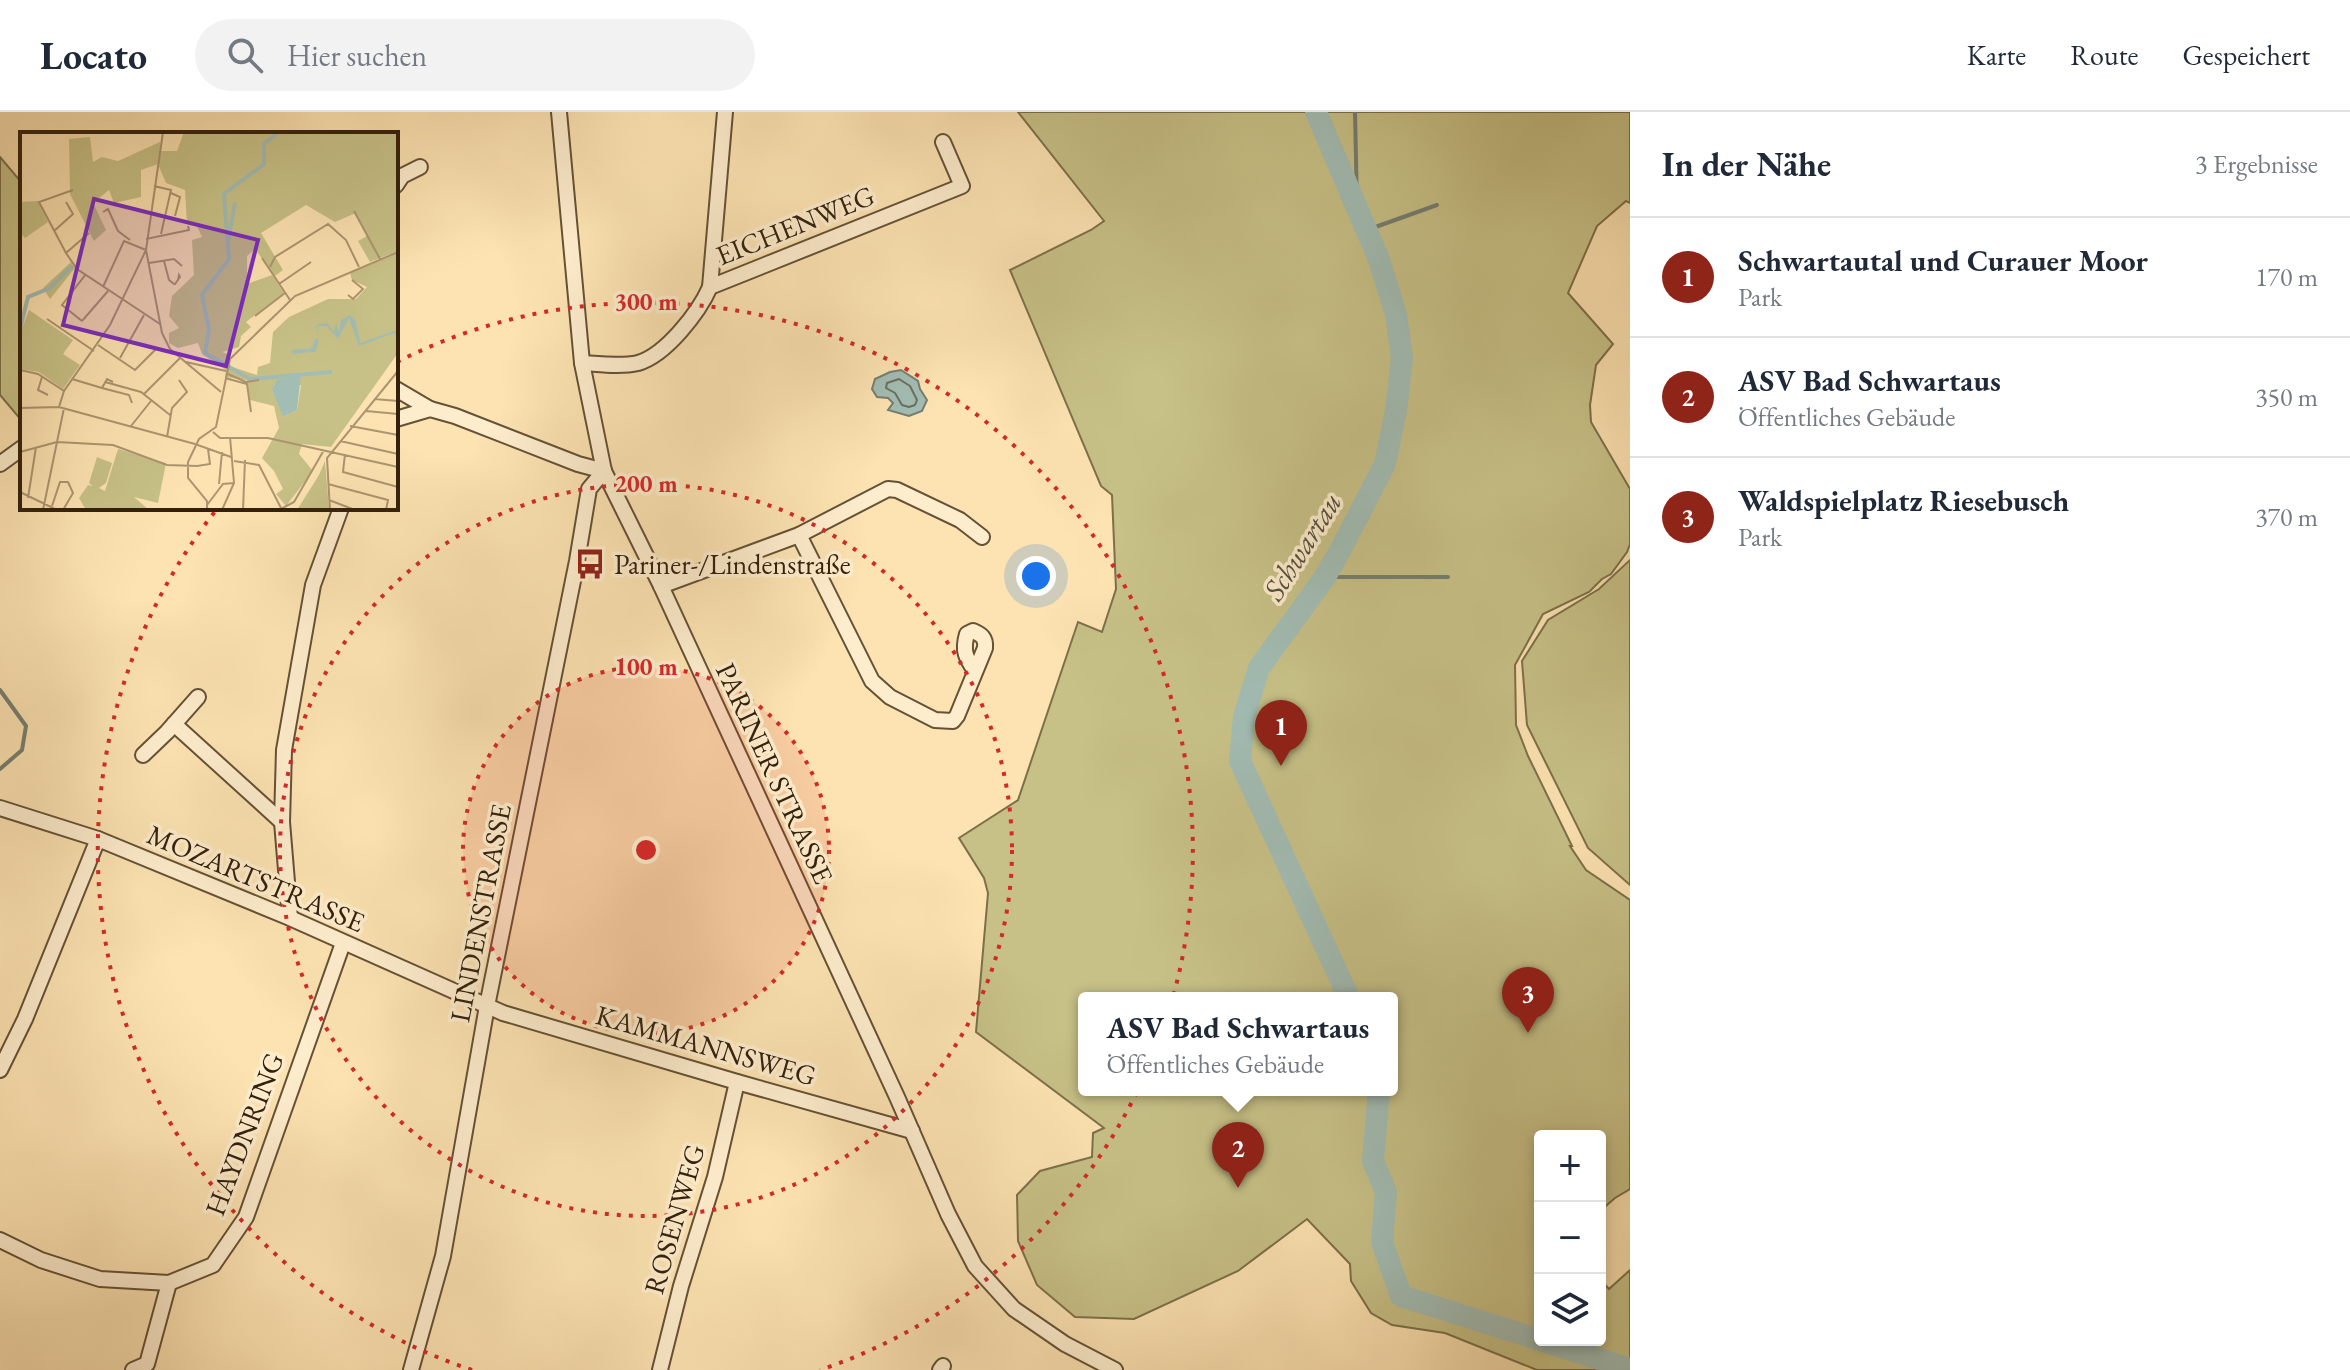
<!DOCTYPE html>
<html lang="de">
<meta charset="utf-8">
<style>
body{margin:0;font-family:"EB Garamond",serif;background:#f2f2f3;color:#1f2937}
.controls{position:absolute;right:24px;bottom:24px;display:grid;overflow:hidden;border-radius:8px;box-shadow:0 4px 12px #0003}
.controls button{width:72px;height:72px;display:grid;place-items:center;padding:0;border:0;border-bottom:2px solid #e0e1e3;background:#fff;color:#1f2937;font:40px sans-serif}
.you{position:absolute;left:1036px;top:464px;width:28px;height:28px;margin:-20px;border:6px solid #fff;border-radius:50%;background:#1a73e8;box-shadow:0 0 0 12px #1a73e833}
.badge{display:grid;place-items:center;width:52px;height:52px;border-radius:50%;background:#8f2418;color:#fff;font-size:26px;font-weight:700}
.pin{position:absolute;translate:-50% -66px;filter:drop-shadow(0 2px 4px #0008)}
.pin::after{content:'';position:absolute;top:42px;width:28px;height:24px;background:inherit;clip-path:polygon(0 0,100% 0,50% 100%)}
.popup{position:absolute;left:1078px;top:880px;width:320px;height:104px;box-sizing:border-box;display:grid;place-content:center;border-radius:8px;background:#fff;filter:drop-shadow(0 2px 6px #0005);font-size:26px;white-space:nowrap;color:#747a83}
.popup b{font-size:30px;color:#1f2937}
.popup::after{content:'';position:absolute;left:50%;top:100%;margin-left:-16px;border:16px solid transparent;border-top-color:#fff}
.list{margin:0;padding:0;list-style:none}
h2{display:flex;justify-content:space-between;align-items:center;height:104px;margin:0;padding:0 32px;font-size:34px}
h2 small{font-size:26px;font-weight:400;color:#747a83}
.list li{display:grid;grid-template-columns:52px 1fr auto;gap:24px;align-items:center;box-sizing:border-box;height:120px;padding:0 32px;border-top:2px solid #e0e1e3}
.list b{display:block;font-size:30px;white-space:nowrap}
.list p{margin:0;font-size:26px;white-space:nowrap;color:#747a83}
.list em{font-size:26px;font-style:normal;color:#747a83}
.icon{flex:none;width:44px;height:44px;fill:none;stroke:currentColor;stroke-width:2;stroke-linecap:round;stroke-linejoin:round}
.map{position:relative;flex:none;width:1630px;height:1258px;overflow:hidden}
header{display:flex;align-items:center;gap:48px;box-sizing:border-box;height:112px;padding:0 40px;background:#fff;border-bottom:2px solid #e0e1e3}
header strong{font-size:38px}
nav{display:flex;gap:44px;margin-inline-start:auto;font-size:28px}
.search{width:560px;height:72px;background:#f2f2f3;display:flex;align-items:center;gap:20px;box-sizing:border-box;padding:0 28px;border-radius:44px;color:#747a83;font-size:30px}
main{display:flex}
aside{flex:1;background:#fff}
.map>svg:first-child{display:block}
.green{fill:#c7c187;stroke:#7c704a;stroke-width:2;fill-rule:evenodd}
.water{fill:#a2bdb4;stroke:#757e71;stroke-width:2}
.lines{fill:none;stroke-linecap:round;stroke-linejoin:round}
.shore{stroke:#6a6e60;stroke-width:2}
.stream{stroke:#757e71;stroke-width:4}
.river{stroke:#a2bdb4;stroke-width:22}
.minor-casing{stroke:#655136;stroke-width:18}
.minor{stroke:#feedcd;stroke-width:14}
.ring{fill:none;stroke:#d62828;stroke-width:4;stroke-dasharray:4 8}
.labels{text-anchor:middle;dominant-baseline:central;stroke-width:7;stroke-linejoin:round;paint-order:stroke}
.street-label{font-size:28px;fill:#32200d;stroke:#feedcd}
.poi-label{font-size:28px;fill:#32200d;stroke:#feedcd;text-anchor:start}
.water-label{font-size:30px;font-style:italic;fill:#544f3f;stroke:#feedcd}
.inset-river{fill:none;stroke:#a2bdb4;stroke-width:4}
.inset-road{fill:none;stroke:#ac9570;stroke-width:2}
.view{fill:#7b2cbf;fill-opacity:0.15;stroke:#7b2cbf;stroke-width:4}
.inset-edge{fill:none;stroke:#32200d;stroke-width:4}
.centre{fill:#d62828;stroke:#feedcd;stroke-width:4}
.ring-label{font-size:24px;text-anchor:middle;font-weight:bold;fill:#d62828;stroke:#feedcd;stroke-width:7;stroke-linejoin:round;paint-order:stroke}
</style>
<header>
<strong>Locato</strong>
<div class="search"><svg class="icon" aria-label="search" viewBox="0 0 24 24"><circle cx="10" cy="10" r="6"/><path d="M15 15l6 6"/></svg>Hier suchen</div>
<nav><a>Karte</a><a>Route</a><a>Gespeichert</a></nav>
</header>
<main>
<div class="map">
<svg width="1630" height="1258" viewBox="0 0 1630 1258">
<rect width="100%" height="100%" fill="#fde3b2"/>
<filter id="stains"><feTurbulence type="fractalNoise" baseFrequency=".0025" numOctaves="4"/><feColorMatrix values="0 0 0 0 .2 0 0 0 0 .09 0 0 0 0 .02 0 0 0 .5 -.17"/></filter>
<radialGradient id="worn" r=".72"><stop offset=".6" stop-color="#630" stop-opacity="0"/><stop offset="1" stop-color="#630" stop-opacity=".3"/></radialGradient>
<g class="green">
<path d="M 1018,0 L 1630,0 L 1630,91 L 1626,89 L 1597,114 L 1568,181 L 1613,232 L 1596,253 L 1590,293 L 1591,310 L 1630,377 L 1630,432 L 1627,440 L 1611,462 L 1602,467 L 1589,480 L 1543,502 L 1515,553 L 1516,613 L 1528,644 L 1572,734 L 1570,734 L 1586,758 L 1630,788 L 1630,1077 L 1615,1086 L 1600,1099 L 1600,1024 L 1540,1024 L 1540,1228 L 1600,1228 L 1600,1167 L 1609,1177 L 1630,1158 L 1630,1258 L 1537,1258 L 1445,1221 L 1392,1213 L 1371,1201 L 1351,1169 L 1350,1152 L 1307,1107 L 1238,1159 L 1134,1207 L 1075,1205 L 1037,1173 L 1018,1129 L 1017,1083 L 1040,1059 L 1092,1045 L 1093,1021 L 1104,1016 L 976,920 L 988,781 L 984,766 L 959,726 L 1018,688 L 1078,510 L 1102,520 L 1116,477 L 1112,383 L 1101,374 L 1010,158 L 1091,118 L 1104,109 ZM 1084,886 L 1392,886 L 1392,978 L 1084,978 Z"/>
<path d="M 0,45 L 22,71 L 22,309 L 0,283 Z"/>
<path d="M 1630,448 L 1630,773 L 1588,736 L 1527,613 L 1522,549 L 1548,508 L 1599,477 Z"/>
</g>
<path class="water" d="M 901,258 L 918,269 L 920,277 L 927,288 L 922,299 L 909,304 L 888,298 L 893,291 L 888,286 L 877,285 L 872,277 L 875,267 L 890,260 Z"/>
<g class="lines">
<path class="shore" d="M 899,267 L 910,274 L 917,288 L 915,293 L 909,295 L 902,293 L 895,281 L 886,276 L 887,271 Z"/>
<g class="stream">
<path d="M 1355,0 L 1357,93"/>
<path d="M 1367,118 L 1437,93"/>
<path d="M 1325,465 L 1448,465"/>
<path d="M 0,578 L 26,614 L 22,638 L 0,657"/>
</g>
<g class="river">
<path d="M 1316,0 L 1378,145 L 1396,202 L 1402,246 L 1396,299 L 1385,352 L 1342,435 L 1325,465 L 1259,556 L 1244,605 L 1240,649 L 1349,886"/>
<path d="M 1379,978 L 1373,1049 L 1386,1080 L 1382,1130 L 1401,1184 L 1540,1228"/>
<path d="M 1540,1228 L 1630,1257"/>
</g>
<g class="minor-casing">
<g id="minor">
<path d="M 559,0 L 582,251 L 604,359 L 661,474 L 897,985 L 948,1102 L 975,1154 L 1014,1197 L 1065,1232 L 1115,1258"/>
<path d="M 396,73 L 402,64 L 420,55"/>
<path d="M 710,175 L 725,0"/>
<path d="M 582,251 C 600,252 620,255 638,251 C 666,243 699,200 710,175 L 962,74 L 943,30"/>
<path d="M 396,277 L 430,297"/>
<path d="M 396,307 L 430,297 L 455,304 L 578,352 L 604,359"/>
<path d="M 0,352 L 22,336"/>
<path d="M 799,423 L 872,569 L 890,585 L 935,608 L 953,609 L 957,604 L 985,536 C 986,526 982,523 973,519 L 967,522 C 962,539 966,546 975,559"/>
<path d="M 661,474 L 799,423 L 888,377 L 897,378 L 960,408 L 982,425"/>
<path d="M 174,612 L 282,710"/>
<path d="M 143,643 L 167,620 L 198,585"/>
<path d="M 0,696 L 98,727 L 290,806 L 503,901 L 737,970 L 912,1019"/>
<path d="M 290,806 L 282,710 L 284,638 L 313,473 L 341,396"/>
<path d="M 0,958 L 25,907 L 98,727"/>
<path d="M 0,1128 L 41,1148 L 100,1167 L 169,1171 L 213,1153 L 246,1105 L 343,831"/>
<path d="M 133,1258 L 147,1252 L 169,1171"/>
<path d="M 411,1258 L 443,1144 L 487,894 L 577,449 L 589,377 L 604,359"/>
<path d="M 660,1258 L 681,1174 L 715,1065 L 737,970"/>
<path d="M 940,1258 L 943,1254"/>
</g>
</g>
<use href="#minor" class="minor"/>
</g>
<circle cx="646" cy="738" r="183" fill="#d62828" fill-opacity=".12"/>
<g class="ring">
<circle cx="646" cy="738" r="183"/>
<circle cx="646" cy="738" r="366"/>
<path d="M472 1258A548 548 0 0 1 217 397M397 250A548 548 0 1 1 820 1258"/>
</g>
<defs>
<g id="bus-bare" transform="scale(2.4)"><path d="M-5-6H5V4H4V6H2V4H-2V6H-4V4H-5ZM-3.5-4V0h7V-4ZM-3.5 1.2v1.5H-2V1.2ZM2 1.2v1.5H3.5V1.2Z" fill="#8f2418" stroke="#feedcd" stroke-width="2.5" paint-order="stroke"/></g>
</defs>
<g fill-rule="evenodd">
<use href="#bus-bare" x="590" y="452"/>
</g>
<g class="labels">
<g class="street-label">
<text transform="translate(795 113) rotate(-22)">EICHENWEG</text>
<text transform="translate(775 661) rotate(65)">PARINER STRASSE</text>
<text transform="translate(256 766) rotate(23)">MOZARTSTRASSE</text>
<text transform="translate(480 801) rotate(-79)">LINDENSTRASSE</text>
<text transform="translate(706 933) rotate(16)">KAMMANNSWEG</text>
<text transform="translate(244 1022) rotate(-69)">HAYDNRING</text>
<text transform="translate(674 1107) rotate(-74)">ROSENWEG</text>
</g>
<g class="poi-label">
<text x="614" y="452">Pariner-/Lindenstraße</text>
</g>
<g class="water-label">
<text transform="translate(1302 434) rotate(-58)">Schwartau</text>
</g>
</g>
<g transform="translate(20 20)">
<rect width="378" height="378" fill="#fde3b2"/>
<path d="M 164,0 L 378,0 L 378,119 L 350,130 L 338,109 L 347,104 L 336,81 L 315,90 L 286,73 L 241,101 L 263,138 L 255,144 L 235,117 L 227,124 L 227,152 L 252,143 L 264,161 L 226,190 L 231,195 L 221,204 L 219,215 L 202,220 L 210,223 L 209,234 L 237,243 L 238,235 L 250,231 L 253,200 L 269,185 L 308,167 L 336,167 L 347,155 L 332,148 L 330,141 L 378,120 L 378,221 L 311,315 L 282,312 L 279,322 L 293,339 L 266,374 L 256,362 L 263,357 L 254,339 L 242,326 L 259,296 L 254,274 L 230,268 L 227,248 L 205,245 L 206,238 L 182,222 L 178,211 L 158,216 L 149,211 L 149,201 L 159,196 L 149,184 L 152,164 L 174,143 L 172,108 L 182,105 L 175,90 L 167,92 L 165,58 L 146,51 L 138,32 L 121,38 L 121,65 L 94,71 L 89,58 L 73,71 L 86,98 L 74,109 L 50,62 L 49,7 L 70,5 L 73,30 L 82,25 L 98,29 L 140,10 L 140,19 L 157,19 ZM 254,252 L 281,253 L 277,278 L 263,285 ZM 18,69 L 28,90 L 5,106 L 0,101 L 0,70 ZM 51,130 L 55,136 L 30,167 L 23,156 ZM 9,178 L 53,208 L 43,222 L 60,233 L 43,257 L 19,240 L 0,237 L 0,202 ZM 98,317 L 146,331 L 138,371 L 114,365 L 129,378 L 66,378 L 59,366 L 68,353 L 73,354 L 69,351 L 77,325 L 92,331 L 86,351 L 79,356 L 85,359 ZM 305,329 L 309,378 L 277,378 L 299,343 Z" fill="#c7c187" fill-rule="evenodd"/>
<path d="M 330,183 L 335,188 L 340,211 L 374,199 L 378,199 L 378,206 L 374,201 L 339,214 L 329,186 L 318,207 L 307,194 L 297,194 L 298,211 L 296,193 L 307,191 L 314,200 L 316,191 L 319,200 L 321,188 ZM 281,243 L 277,278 L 263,285 L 252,257 L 257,248 Z" fill="#a2bdb4"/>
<path class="inset-river" d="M 259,0 L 244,12 L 244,32 L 204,62 L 209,127 L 182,163 L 189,197 L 185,221 L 230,247 L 312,240M 208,110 L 215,70M 0,197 L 8,165 L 30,156 L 52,134M 272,220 L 294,218 L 297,207"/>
<path class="inset-road" d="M 143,0 L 126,118 L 142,201 L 150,217 L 201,260M 134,54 L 151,58 L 141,102M 53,58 L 19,70 L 46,121 L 57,137 L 140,192M 151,61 L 160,65 L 155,84M 334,79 L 360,127M 83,80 L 88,77 L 98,99 L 110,108M 34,99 L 53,82 L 46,70M 126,107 L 169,98 L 168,94M 46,121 L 69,101M 242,126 L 270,168M 144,129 L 149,148 L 154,152 L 155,152 L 160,145 L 159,143 L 158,148M 129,131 L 154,127 L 162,134M 250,135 L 255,125 L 308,92 L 326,108 L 339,135M 259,152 L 291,130M 83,155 L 104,109 L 126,118M 328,163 L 333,167 L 343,157 L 332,148M 235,184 L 265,161M 27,187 L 74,219M 62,189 L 42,173 L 66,142M 62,189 L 88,159M 78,213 L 115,238 L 137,216M 100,226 L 124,183M 166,230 L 206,239M 0,238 L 18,242 L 44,259M 208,242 L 226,250 L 239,248M 22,245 L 18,258 L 28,263M 205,246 L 227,252 L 231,280M 52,247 L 82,256 L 87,247 L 93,250M 85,250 L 121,260 L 150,283M 82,256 L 109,263 L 112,271M 124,262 L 160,226M 354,267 L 378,269M 39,275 L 44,259 L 90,193 L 126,118M 0,276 L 39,275 L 175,312M 346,279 L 378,282M 111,294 L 131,269M 330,294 L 378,303M 193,300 L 200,306 L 248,306 L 378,335M 147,305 L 152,276 L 167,260 L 159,248M 320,309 L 378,322M 175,312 L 211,325M 0,320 L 37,310 L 93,313 L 147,333 L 177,334 L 190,332 L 188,317M 325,322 L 323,340 L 378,355M 214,329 L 239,333 L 261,376M 199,352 L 202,320M 308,352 L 368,368 L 366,378M 0,360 L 37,378M 8,366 L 16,315M 309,368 L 335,378M 187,373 L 203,352 L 214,351M 32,374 L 40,350 L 48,350 L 53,361 L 43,378M 23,378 L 44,276M 187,378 L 187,369 L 168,346 L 168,330 L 179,307 L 196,295 L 210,227 L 275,164 L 378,120M 202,378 L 214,351 L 210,305M 223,378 L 225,328M 259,378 L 274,370 L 304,318M 310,378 L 307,326 L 378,239"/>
<path class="view" d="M 74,67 L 238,108 L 206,234 L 43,193 Z"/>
<rect width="378" height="378" class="inset-edge"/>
</g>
<circle cx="646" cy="738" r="12" class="centre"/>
<g class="ring-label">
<text x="646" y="198">300 m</text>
<text x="646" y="380">200 m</text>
<text x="646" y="563">100 m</text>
</g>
<rect width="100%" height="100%" filter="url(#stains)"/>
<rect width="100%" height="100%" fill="url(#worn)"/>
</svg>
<div class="controls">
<button>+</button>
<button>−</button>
<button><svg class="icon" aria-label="layers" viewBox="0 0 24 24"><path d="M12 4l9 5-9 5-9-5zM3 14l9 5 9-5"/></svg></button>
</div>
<div class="you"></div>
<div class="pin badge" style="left:1281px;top:654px">1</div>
<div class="pin badge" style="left:1238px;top:1076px">2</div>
<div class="popup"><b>ASV Bad Schwartaus</b>Öffentliches Gebäude</div>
<div class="pin badge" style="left:1528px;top:921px">3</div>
</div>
<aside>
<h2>In der Nähe<small>3 Ergebnisse</small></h2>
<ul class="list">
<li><span class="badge">1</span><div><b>Schwartautal und Curauer Moor</b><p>Park</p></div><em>170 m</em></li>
<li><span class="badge">2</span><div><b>ASV Bad Schwartaus</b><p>Öffentliches Gebäude</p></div><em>350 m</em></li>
<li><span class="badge">3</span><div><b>Waldspielplatz Riesebusch</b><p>Park</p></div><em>370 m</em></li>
</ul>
</aside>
</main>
